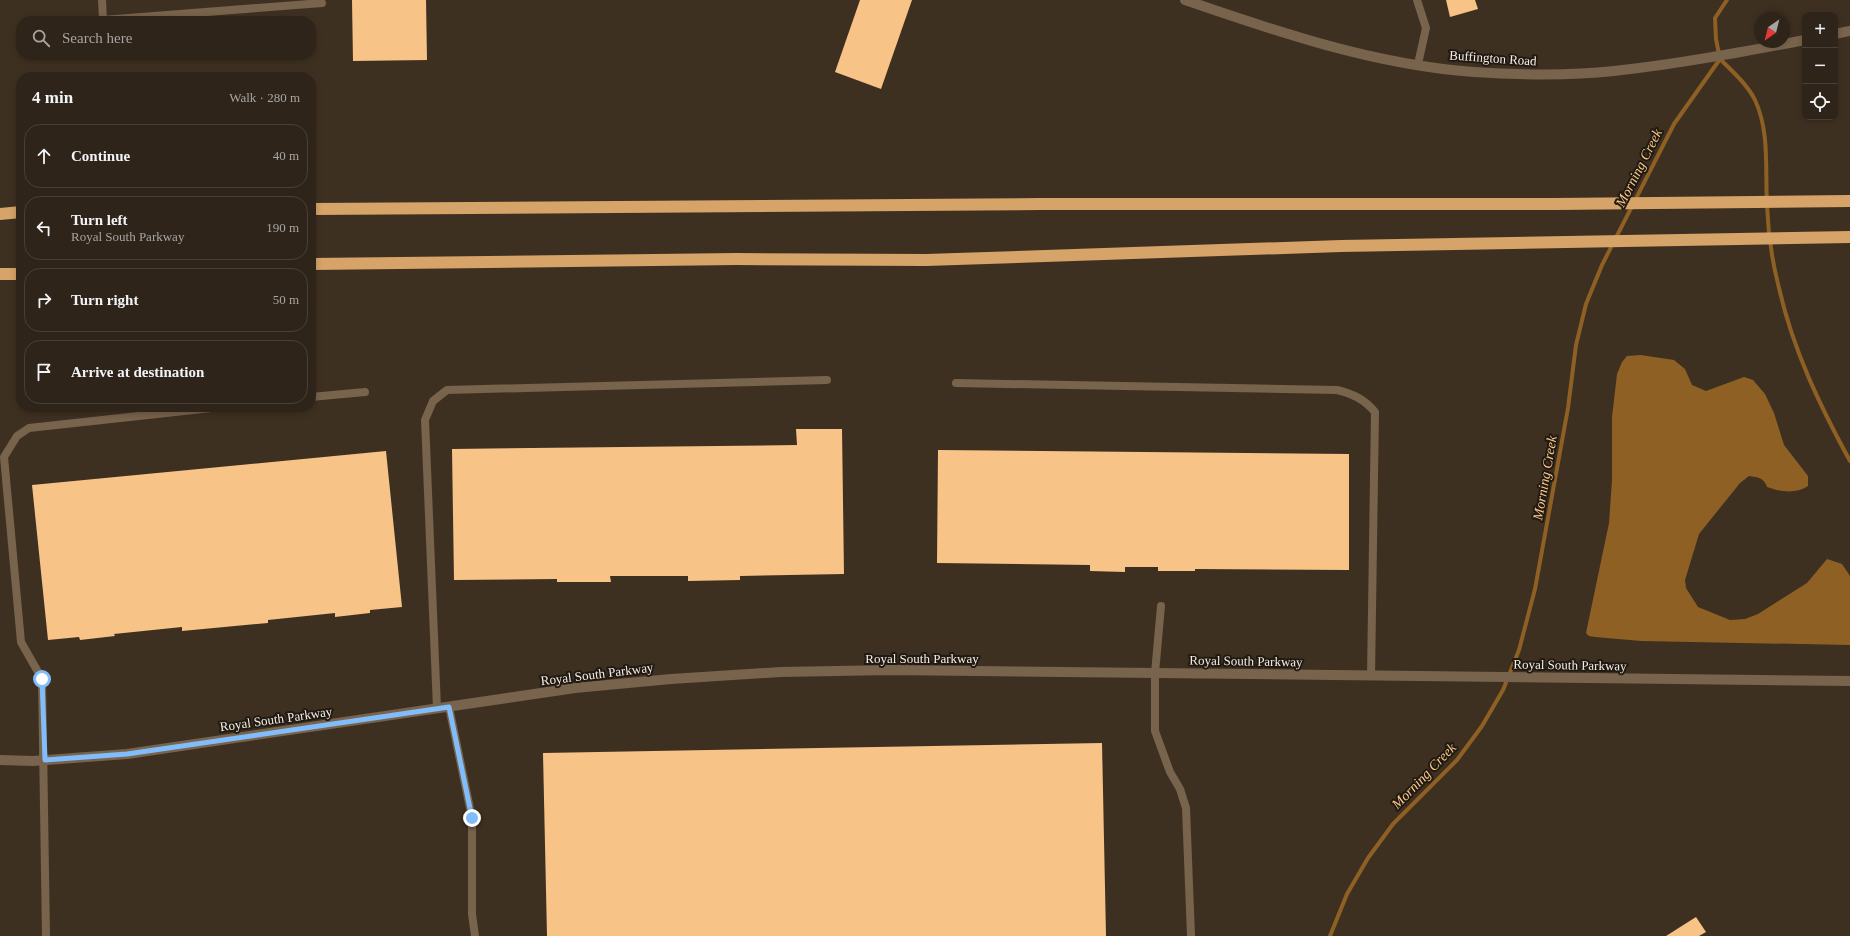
<!DOCTYPE html>
<meta charset="utf-8">
<style>
body{margin:0;font-family:Georgia,serif;background:#3a3026;color:#f1f3f6}
.controls{position:absolute;right:12px;top:12px;display:grid;overflow:hidden;border-radius:8px;box-shadow:0 2px 6px #0003}
.controls button{width:36px;height:36px;display:grid;place-items:center;padding:0;border:0;border-bottom:1px solid #494138;background:#2e2419;color:#f1f3f6;font:20px sans-serif}
.compass{position:absolute;left:1754px;top:12px;width:36px;height:36px;border-radius:50%;background:#2e2419;box-shadow:0 2px 6px #0003;rotate:215deg}
.stop{position:absolute;width:12px;height:12px;margin:-9px;border:3px solid #80bdfa;border-radius:50%;background:#fff}
.stop.end{background:#80bdfa;border-color:#fff;box-shadow:0 1px 4px #0008}
.list{margin:0;padding:0;list-style:none}
h2{display:flex;justify-content:space-between;align-items:center;height:52px;margin:0;padding:0 16px;font-size:17px}
h2 small{font-size:13px;font-weight:400;color:#a7a4a2}
.list li{display:grid;grid-template-columns:26px 1fr auto;gap:12px;align-items:center;box-sizing:border-box;height:64px;margin:0 8px 8px;padding:0 8px;border:1px solid #494138;border-radius:16px}
.list b{display:block;font-size:15px;white-space:nowrap}
.list p{margin:0;font-size:13px;white-space:nowrap;color:#a7a4a2}
.list em{font-size:13px;font-style:normal;color:#a7a4a2}
.icon{flex:none;width:22px;height:22px;fill:none;stroke:currentColor;stroke-width:2;stroke-linecap:round;stroke-linejoin:round}
.map{position:relative;flex:none;width:1850px;height:936px;overflow:hidden}
.search{position:absolute;background:#2e2419;box-shadow:0 2px 6px #0003;left:16px;top:16px;width:300px;height:44px;display:flex;align-items:center;gap:10px;box-sizing:border-box;padding:0 14px;border-radius:16px;color:#a7a4a2;font-size:15px}
.panel{position:absolute;background:#2e2419;box-shadow:0 2px 6px #0003;left:16px;top:72px;width:300px;height:340px;border-radius:16px}
.map>svg:first-child{display:block}
.water{fill:#8e6023}
.lines{fill:none;stroke-linecap:round;stroke-linejoin:round}
.stream{stroke:#8e6023;stroke-width:4}
.building{fill:#f7c387}
.service{stroke:#78634c;stroke-width:8}
.tertiary{stroke:#78634c;stroke-width:10}
.motorway{stroke:#d6a368;stroke-width:12}
.route{stroke:#80bdfa;stroke-width:5}
.labels{text-anchor:middle;dominant-baseline:central;stroke-width:4;stroke-linejoin:round;paint-order:stroke}
.street-label{font-size:13px;fill:#f6ede4;stroke:#201a13}
.water-label{font-size:14px;font-style:italic;fill:#fec889;stroke:#201a13}
</style>
<div class="map">
<svg width="1850" height="936" viewBox="0 0 1850 936">
<rect width="100%" height="100%" fill="#3e3021"/>
<path class="water" d="M 1641,355 L 1674,360 L 1685,369 L 1692,385 L 1706,391 L 1744,377 L 1753,380 L 1765,394 L 1774,413 L 1784,445 L 1808,476 L 1808,486 C 1796,494 1780,492 1767,487 C 1764,478 1758,477 1749,476 L 1740,483 L 1699,534 L 1685,580 L 1686,588 L 1698,607 L 1730,620 L 1745,619 L 1758,614 L 1807,583 L 1827,559 L 1842,564 L 1850,576 L 1850,645 L 1641,641 L 1595,637 L 1589,636 L 1586,633 L 1609,523 L 1612,480 L 1612,417 L 1617,374 L 1622,362 L 1627,356 Z"/>
<g class="lines">
<g class="stream">
<path d="M 1720,59 C 1732,71 1747,84 1755,100 C 1770,132 1765,171 1767,205 C 1768,233 1772,261 1779,288 C 1793,350 1820,406 1850,461"/>
<path d="M 1330,936 L 1347,894 L 1368,858 L 1393,824 L 1457,760 L 1482,726 L 1503,690 L 1519,650 L 1535,589 L 1568,408 L 1576,345 L 1586,304 L 1602,265 L 1674,124 L 1720,59 L 1716,39 L 1715,18 L 1727,0"/>
</g>
</g>
<g class="building">
<path d="M 352,0 L 426,0 L 427,60 L 353,61 Z"/>
<path d="M 860,0 L 912,0 L 881,89 L 835,72 Z"/>
<path d="M 1446,0 L 1475,0 L 1478,9 L 1450,17 Z"/>
<path d="M 796,429 L 842,429 L 844,574 L 740,576 L 740,580 L 688,581 L 688,576 L 610,576 L 611,582 L 557,582 L 557,579 L 454,580 L 452,449 L 797,445 Z"/>
<path d="M 938,450 L 1349,454 L 1349,570 L 1195,569 L 1195,571 L 1158,571 L 1158,567 L 1125,567 L 1125,572 L 1090,571 L 1090,565 L 937,563 Z"/>
<path d="M 386,451 L 402,607 L 370,610 L 370,613 L 335,617 L 335,613 L 268,620 L 268,623 L 182,631 L 182,627 L 114,634 L 115,636 L 80,640 L 79,637 L 48,640 L 32,485 Z"/>
<path d="M 1102,743 L 1106,936 L 547,936 L 543,753 Z"/>
<path d="M 1696,917 L 1706,932 L 1699,936 L 1666,936 Z"/>
</g>
<g class="lines">
<g class="service">
<path d="M 102,0 L 103,20 L 322,3"/>
<path d="M 1417,0 L 1426,28 L 1418,64"/>
<path d="M 956,383 L 1337,390 C 1353,394 1364,399 1375,412 L 1371,676"/>
<path d="M 311,397 L 365,392"/>
<path d="M 1161,606 L 1155,673 L 1155,731 L 1170,772 L 1180,789 L 1186,808 L 1191,936"/>
<path d="M 449,707 L 472,818 L 472,914 L 475,936"/>
<path d="M 437,708 L 425,420 L 433,401 L 447,390 L 827,380"/>
<path d="M 46,936 L 42,679 L 21,642 L 4,457 L 17,436 L 29,428 L 221,407"/>
</g>
<g class="tertiary">
<path d="M 1185,0 C 1278,32 1375,65 1474,72 C 1520,75 1568,76 1614,71 C 1678,64 1742,52 1805,40"/>
<path d="M 1835,34 L 1850,31"/>
<path d="M 0,760 L 33,761 L 127,754 L 575,688 L 671,679 L 781,672 L 892,670 L 1850,681"/>
</g>
<g class="motorway">
<path d="M 311,209 L 1041,204 L 1555,204 L 1850,201"/>
<path d="M 0,214 L 21,212"/>
<path d="M 311,264 L 737,259 L 926,260 L 1341,246 L 1850,237"/>
<path d="M 0,274 L 21,274"/>
</g>
</g>
<g class="lines">
<path class="route" d="M 42,679 L 45,760 L 127,754 L 449,707 L 472,818"/>
</g>
<g class="labels">
<g class="street-label">
<text transform="translate(1493 58) rotate(4)">Buffington Road</text>
<text x="922" y="658">Royal South Parkway</text>
<text transform="translate(1246 661) rotate(1)">Royal South Parkway</text>
<text transform="translate(1570 665) rotate(1)">Royal South Parkway</text>
<text transform="translate(597 674) rotate(-7)">Royal South Parkway</text>
<text transform="translate(276 719) rotate(-8)">Royal South Parkway</text>
</g>
<g class="water-label">
<text transform="translate(1639 168) rotate(-63)">Morning Creek</text>
<text transform="translate(1545 478) rotate(-80)">Morning Creek</text>
<text transform="translate(1424 776) rotate(-46)">Morning Creek</text>
</g>
</g>
</svg>
<div class="controls">
<button>+</button>
<button>−</button>
<button><svg class="icon" aria-label="locate" viewBox="0 0 24 24"><circle cx="12" cy="12" r="6"/><path d="M12 2v4M12 18v4M2 12h4M18 12h4"/></svg></button>
</div>
<svg class="compass" viewBox="-18 -18 36 36"><path d="M0-13l5 13h-10z" fill="#e53935"/><path d="M0 13l5-13h-10z" fill="#a7a4a2"/></svg>
<div class="stop" style="left:42px;top:679px"></div>
<div class="stop end" style="left:472px;top:818px"></div>
<div class="search"><svg class="icon" aria-label="search" viewBox="0 0 24 24"><circle cx="10" cy="10" r="6"/><path d="M15 15l6 6"/></svg>Search here</div>
<section class="panel">
<h2>4 min<small>Walk · 280 m</small></h2>
<ul class="list">
<li><svg class="icon" aria-label="ahead" viewBox="0 0 24 24"><path d="M12 20V5M6 11l6-6 6 6"/></svg><div><b>Continue</b></div><em>40 m</em></li>
<li><svg class="icon" aria-label="left" viewBox="0 0 24 24"><path d="M17 20v-9H6M10 6l-5 5 5 5"/></svg><div><b>Turn left</b><p>Royal South Parkway</p></div><em>190 m</em></li>
<li><svg class="icon" aria-label="right" viewBox="0 0 24 24"><path d="M7 20v-9h11M14 6l5 5-5 5"/></svg><div><b>Turn right</b></div><em>50 m</em></li>
<li><svg class="icon" aria-label="arrive" viewBox="0 0 24 24"><path d="M6 21V4h12l-3 4 3 4H6"/></svg><div><b>Arrive at destination</b></div></li>
</ul>
</section>
</div>
